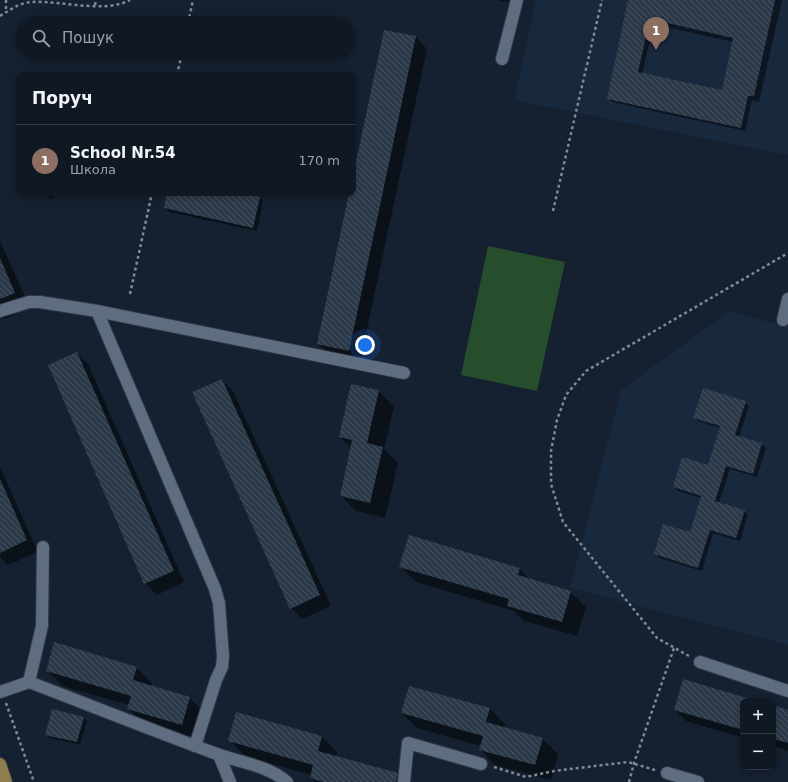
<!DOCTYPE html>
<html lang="uk">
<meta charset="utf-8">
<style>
body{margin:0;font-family:"DejaVu Sans",sans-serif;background:#1e2531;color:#f1f3f6}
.controls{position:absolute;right:12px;bottom:12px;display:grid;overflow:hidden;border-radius:8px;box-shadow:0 2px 6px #0003}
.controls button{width:36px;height:36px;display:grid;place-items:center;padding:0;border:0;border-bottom:1px solid #303741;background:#101824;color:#f1f3f6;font:20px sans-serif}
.you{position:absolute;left:365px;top:345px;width:14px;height:14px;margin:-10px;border:3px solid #fff;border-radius:50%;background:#1a73e8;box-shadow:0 0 0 6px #1a73e833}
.badge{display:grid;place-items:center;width:26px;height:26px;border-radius:50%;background:#4ad778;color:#fff;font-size:13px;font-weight:700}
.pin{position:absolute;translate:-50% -33px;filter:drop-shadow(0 1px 2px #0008)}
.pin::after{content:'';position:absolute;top:21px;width:14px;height:12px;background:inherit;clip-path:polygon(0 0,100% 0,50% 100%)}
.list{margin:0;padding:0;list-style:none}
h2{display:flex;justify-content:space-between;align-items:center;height:52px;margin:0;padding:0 16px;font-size:17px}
h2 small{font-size:13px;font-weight:400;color:#9ca0a6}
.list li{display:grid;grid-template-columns:26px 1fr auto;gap:12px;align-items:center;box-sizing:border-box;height:72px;padding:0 16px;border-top:1px solid #303741}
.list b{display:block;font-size:15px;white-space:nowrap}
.list p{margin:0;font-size:13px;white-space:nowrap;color:#9ca0a6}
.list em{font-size:13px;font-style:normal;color:#9ca0a6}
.icon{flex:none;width:22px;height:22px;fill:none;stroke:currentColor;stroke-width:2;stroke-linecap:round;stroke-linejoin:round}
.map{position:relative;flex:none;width:788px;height:782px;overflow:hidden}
.search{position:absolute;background:#101824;box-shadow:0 2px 6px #0003;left:16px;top:16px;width:340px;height:44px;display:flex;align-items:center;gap:10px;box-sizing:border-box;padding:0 14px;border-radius:22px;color:#9ca0a6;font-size:15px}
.panel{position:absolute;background:#101824;box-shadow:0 2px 6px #0003;left:16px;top:72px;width:340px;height:124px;border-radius:8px}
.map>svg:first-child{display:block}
.built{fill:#18283d}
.grass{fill:#264e2c}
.shadow{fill:#0007;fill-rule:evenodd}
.building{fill:url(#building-back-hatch);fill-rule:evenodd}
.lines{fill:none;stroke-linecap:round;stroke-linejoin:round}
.minor-casing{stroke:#313945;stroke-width:14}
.major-casing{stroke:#313945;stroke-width:14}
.path{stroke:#808996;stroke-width:2.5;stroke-dasharray:3 3;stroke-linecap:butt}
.minor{stroke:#5f6d80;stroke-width:12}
.major{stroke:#907d4e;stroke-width:12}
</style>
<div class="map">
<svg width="788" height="782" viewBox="0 0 788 782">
<defs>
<pattern id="building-back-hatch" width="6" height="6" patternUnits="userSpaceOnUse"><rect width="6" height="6" fill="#2c3949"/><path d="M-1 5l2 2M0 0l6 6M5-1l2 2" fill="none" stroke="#4a5563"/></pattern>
</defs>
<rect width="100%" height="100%" fill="#152030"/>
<g class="built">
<path d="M 536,0 L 788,0 L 788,155 L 514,100 Z"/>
<path d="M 729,311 L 788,327 L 788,645 L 570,588 L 621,390 Z"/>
</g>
<path class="grass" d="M 488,246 L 565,262 L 537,391 L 461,375 Z"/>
<g class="shadow">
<path d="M 498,0 L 509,0 L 508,2 Z"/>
<path d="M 629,0 L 782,0 L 759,102 L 752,100 L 745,131 L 612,102 L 608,98 ZM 654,22 L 657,25 L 733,42 L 726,92 L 642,74 Z"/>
<path d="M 385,31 L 416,37 L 427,49 L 360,362 L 330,355 L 318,344 L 350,193 L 353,193 L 353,181 Z"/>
<path d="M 45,193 L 63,193 L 50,199 Z"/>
<path d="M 168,193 L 239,193 L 260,198 L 263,201 L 257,231 L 169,212 L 165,208 Z"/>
<path d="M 0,241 L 30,308 L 5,319 L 0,315 Z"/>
<path d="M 77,353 L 88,364 L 184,582 L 157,595 L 145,583 Z"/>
<path d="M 222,380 L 233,391 L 331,606 L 302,619 L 291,608 Z"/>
<path d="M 379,391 L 394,407 L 384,449 L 398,463 L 385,518 L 356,511 L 341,496 L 351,448 L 340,437 Z"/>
<path d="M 745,402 L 749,406 L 739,437 L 762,444 L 766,448 L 757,477 L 730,469 L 719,503 L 744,511 L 748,515 L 740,541 L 713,533 L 702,571 L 659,558 L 655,554 L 690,534 L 701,498 L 678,491 L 674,487 L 709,466 L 720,428 L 698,421 L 694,417 Z"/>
<path d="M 0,467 L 38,552 L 8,565 L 0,557 Z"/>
<path d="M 400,566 L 520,569 L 530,580 L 570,592 L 586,607 L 577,636 L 524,621 L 514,611 L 416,582 Z"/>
<path d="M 137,668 L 152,683 L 151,687 L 190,698 L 205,713 L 197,740 L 143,724 L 128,708 L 129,705 L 62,686 L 47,670 Z"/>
<path d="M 683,680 L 755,701 L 743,701 L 743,738 L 686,721 L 675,709 Z"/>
<path d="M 409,687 L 490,709 L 505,724 L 504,728 L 543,739 L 558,754 L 551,780 L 495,765 L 480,749 L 481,746 L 417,728 L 402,713 Z"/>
<path d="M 773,706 L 788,711 L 788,751 L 773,746 Z"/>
<path d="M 83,717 L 87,721 L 80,745 L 50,738 L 46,734 Z"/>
<path d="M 322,737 L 337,752 L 336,757 L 398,774 L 406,782 L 315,782 L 311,778 L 312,775 L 245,756 L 229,740 Z"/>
</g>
<g class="building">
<path d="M 628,0 L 775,0 L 754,96 L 748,96 L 741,128 L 607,99 ZM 650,19 L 733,38 L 722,90 L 638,72 Z"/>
<path d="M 384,30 L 416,36 L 349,351 L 317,344 L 349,193 L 353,193 L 353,176 Z"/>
<path d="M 167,193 L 244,193 L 260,197 L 253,228 L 164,208 Z"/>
<path d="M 0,258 L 15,293 L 0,299 Z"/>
<path d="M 77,352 L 174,571 L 144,584 L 48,365 Z"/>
<path d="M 222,379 L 320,595 L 290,609 L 192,392 Z"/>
<path d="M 351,384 L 379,390 L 367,443 L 383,447 L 370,503 L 340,496 L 352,440 L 339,437 Z"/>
<path d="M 703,388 L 746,401 L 735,435 L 762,443 L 753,474 L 726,466 L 715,501 L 745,510 L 736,538 L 710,530 L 698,568 L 654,554 L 663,524 L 690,532 L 701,496 L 673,487 L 682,457 L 708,465 L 720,426 L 693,418 Z"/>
<path d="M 0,479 L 27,540 L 0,553 Z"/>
<path d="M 409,535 L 520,568 L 518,575 L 571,591 L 562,622 L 507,606 L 509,599 L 399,567 Z"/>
<path d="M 54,642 L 137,667 L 133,680 L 190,697 L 182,725 L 127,709 L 131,696 L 46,671 Z"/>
<path d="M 683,679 L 757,701 L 743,701 L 743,730 L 674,710 Z"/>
<path d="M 409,686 L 490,708 L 486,722 L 543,738 L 535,765 L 479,750 L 483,736 L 401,713 Z"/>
<path d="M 773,705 L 788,710 L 788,743 L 773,739 Z"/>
<path d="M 52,709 L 84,717 L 77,742 L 45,735 Z"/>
<path d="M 236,712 L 322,736 L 318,751 L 398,773 L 396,782 L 323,782 L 310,778 L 313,765 L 228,741 Z"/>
</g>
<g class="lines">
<g class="minor-casing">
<g id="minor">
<path d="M 502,59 L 517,0"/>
<path d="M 0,311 L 29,302 L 40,302 L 97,311 L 404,373"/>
<path d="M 97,311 L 215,589 L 219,603 L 223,656 L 222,667 L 216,680 L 195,746"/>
<path d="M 783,320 L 788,299"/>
<path d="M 700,662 L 788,691"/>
<path d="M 29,682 L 42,626 L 43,547"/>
<path d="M 0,692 L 29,682 C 92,706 154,731 217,754 C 241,763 267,765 287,782"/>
<path d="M 219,755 L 230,782"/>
<path d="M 667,773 L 698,782"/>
<path d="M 404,782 L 408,743 L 481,764"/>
</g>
</g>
<g class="major-casing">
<path id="major" d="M 0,764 L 6,782"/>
</g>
<g class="path">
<path d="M 6,0 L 6,12"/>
<path d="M 95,5 L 96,0"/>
<path d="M 0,16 C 10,10 19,3 31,2 C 60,0 104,14 130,0"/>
<path d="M 188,23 L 193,0"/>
<path d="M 177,75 L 182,53"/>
<path d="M 553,211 L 602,0"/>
<path d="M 130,294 L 152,193"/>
<path d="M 689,656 L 657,638 L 563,522 L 551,484 L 551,451 L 557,420 L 566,395 L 586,371 L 788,253"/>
<path d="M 6,703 L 34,782"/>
<path d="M 494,767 L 526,777 L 554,771 L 628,762 L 655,770"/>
<path d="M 629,782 L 634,763 L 674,648"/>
</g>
<use href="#minor" class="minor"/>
<use href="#major" class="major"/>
</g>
</svg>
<div class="controls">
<button>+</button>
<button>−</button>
</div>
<div class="you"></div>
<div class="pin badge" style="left:656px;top:50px;background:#8d6e63">1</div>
<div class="search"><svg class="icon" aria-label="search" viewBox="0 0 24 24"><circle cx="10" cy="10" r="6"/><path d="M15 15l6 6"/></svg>Пошук</div>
<section class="panel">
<h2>Поруч<small></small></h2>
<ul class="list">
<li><span class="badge" style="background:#8d6e63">1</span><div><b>School Nr.54</b><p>Школа</p></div><em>170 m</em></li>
</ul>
</section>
</div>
